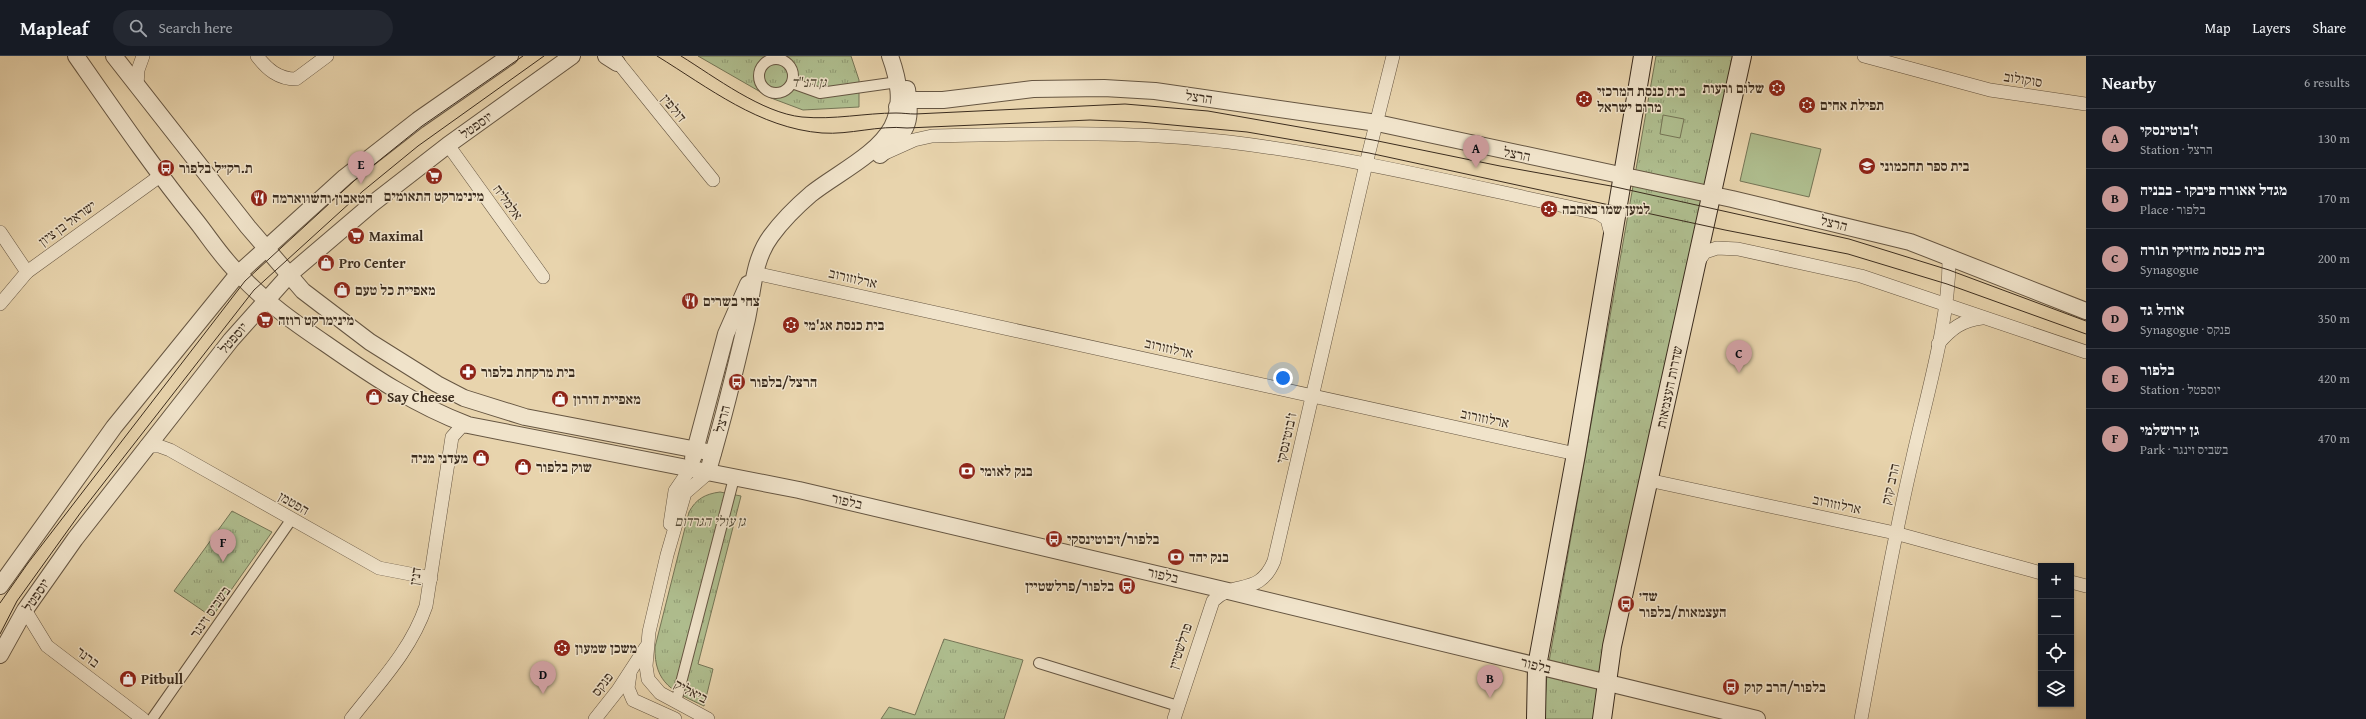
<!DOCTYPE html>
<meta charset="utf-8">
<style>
body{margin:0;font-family:"Gentium Book Plus","Frank Ruhl Libre",serif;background:#242831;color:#f1f3f6}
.controls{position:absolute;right:12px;bottom:12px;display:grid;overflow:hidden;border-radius:0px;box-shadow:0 1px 3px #0004}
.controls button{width:36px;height:36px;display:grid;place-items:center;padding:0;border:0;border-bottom:1px solid #363941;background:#171b24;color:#f1f3f6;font:20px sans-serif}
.you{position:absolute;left:1283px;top:322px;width:14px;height:14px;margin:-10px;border:3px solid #fff;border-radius:50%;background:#1a73e8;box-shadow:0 0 0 6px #1a73e833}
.badge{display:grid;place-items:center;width:26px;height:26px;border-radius:50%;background:#c59692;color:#111;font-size:13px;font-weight:700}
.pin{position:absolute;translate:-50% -33px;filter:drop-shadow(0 1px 2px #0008)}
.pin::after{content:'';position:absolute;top:21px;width:14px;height:12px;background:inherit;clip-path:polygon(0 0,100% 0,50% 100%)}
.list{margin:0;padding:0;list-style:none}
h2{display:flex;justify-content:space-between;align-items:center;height:52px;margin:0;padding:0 16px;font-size:17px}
h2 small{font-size:13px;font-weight:400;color:#9ea1a6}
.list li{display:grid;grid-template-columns:26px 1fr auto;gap:12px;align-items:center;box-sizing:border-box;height:60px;padding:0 16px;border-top:1px solid #363941}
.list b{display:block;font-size:15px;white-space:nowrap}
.list p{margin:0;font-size:13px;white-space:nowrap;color:#9ea1a6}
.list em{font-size:13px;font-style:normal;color:#9ea1a6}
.icon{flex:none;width:22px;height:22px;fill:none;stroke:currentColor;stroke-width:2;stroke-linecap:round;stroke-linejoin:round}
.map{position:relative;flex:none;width:2086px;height:663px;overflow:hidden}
header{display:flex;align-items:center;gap:24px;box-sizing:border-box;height:56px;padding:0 20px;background:#171b24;border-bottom:1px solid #363941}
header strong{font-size:19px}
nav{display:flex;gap:22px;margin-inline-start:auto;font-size:14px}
.search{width:280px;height:36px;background:#242831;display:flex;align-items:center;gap:10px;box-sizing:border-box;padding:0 14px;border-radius:22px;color:#9ea1a6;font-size:15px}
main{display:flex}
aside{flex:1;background:#171b24}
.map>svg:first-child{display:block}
.park{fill:url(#park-tufts);stroke:#757556}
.garden{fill:#afbe8f;stroke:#757556}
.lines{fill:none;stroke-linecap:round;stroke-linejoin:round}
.pedestrian-casing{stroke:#665642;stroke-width:12}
.minor-casing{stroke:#665642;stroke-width:14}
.tertiary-casing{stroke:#665642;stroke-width:18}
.secondary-casing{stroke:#3b2c1e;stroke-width:20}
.pedestrian{stroke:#f0e3ca;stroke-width:10}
.minor{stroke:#f0e3ca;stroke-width:13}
.tertiary{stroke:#f0e3ca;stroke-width:16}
.secondary{stroke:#f0e3ca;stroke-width:18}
.tram{stroke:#3b2c1e;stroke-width:1}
.labels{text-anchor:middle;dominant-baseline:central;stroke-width:3;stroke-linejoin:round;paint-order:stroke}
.street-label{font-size:14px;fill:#3b2c1e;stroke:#f0e3ca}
.park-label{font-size:14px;font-style:italic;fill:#524935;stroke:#f0e3ca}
.poi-label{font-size:14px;font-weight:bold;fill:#3b2c1e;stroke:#f0e3ca;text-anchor:start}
</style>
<header>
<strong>Mapleaf</strong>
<div class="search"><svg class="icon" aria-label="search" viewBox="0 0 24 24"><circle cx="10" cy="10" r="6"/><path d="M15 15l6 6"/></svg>Search here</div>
<nav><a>Map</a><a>Layers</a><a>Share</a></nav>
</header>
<main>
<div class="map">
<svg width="2086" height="663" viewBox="0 0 2086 663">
<defs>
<pattern id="park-tufts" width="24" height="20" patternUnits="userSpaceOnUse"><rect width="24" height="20" fill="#afbe8f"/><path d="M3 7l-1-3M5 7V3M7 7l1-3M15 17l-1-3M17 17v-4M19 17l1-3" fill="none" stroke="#909b74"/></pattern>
</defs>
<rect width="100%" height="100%" fill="#e8d4ad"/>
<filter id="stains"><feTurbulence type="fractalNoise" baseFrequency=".005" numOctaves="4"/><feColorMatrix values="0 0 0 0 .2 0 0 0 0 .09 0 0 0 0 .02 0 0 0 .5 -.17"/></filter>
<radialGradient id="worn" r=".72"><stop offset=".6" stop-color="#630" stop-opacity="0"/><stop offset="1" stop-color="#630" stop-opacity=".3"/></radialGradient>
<g class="park">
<path d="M 698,0 L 851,0 L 859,24 L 859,51 L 803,54 L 771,42 Z"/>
<path d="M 1656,0 L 1735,0 L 1597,663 L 1544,663 L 1547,617 Z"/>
<path d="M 720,436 L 741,440 L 698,608 L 713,613 L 704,650 C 674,636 654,628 655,591 L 689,456 C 696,443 705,438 720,436 Z"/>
<path d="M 232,455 L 272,476 L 212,561 L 174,535 Z"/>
<path d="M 944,583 L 1023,604 L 1004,663 L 881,663 L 889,651 L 915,659 Z"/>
</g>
<g class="garden">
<path d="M 1663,59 L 1684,63 L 1680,82 L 1660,78 Z"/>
<path d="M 1751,77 L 1821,93 L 1809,141 L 1740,125 Z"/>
</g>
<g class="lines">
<g class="pedestrian-casing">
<g id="pedestrian">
<circle cx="776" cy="20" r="17"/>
<path d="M 792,27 L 820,37 L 898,26"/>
<path d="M 1039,607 L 1178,650"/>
<path d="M 676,646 L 734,422"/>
<path d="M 152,663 L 291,464"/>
</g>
</g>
<g class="minor-casing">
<g id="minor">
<path d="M 257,0 C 267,13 278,23 296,23 L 327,0"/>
<path d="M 613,0 L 713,124"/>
<path d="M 1864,0 L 1990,34 L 2086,48"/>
<path d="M 137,29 L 138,14 L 143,0"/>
<path d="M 448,89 L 543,221"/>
<path d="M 885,97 L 914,84 L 932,80 C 1031,78 1131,74 1229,86 C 1353,101 1476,132 1598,157 L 1607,163 L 1611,178"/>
<path d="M 0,176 L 27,216"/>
<path d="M 1698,206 L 1705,196 L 1717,192 L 1738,193 L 1861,220 L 2086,296"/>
<path d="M 755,217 L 1576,398"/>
<path d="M 0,248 L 27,216 L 160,120"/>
<path d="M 1938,288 C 1951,273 1962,264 1982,262"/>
<path d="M 146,390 L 159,390 L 170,394 L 379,512 L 431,522"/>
<path d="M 708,417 L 685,437 L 667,499 L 649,576 L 646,610 L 648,623 L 660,637 L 708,663"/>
<path d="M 1648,424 L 1895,477 L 2041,517"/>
<path d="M 670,468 L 675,435 L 690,413"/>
<path d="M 2071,526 L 2086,530"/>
<path d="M 25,554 L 47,590 L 143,663"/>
<path d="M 630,618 L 628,632 L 633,644 L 675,663"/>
<path d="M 351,663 C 379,627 411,594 426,550 L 452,381 L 461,371 L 468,369"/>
<path d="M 595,663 L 618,634 L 646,591"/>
<path d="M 1174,663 L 1213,545 C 1235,523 1259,541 1274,505 L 1366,108 L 1393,0"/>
<path d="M 1861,663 C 1877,577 1892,490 1912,405 C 1926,341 1950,264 1949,200"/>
</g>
</g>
<g class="tertiary-casing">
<g id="tertiary">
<path d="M 76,0 C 115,56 154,113 197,166 C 211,184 223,203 239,218 C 265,246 295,267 326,288 C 372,320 415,349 468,369 L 799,434 L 1228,535 L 1757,663"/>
<path d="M 114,0 L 248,171 L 303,235 L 370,286 L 437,328 L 464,342 L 525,361 L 713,397"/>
<path d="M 606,0 L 617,7"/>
<path d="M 897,51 L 901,47 L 909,44 L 943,44 L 1033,33 L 1104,32 L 1155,35 L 1377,67 L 1732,143 L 1910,186 L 2086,255"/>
<path d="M 880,99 C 907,75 912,70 907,33"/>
<path d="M 693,402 L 726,278 L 748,228"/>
<path d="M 710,408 C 724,360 736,311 747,263 C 753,235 753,204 771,180 C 782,165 797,150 811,138 C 836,118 877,99 892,71 C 904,48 898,22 890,0"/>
<path d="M 0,530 L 114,371 L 238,218 L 345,121 L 418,64 L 510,0"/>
<path d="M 0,599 L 25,554 L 75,483 L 231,284 L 290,218 L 372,148 L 448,89 L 572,0"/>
</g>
</g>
<g class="secondary-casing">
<g id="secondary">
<path d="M 1536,663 L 1537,610 L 1576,398 L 1643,0"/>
<path d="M 1602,663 L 1612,590 L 1742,0"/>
</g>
</g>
<use href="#pedestrian" class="pedestrian"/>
<use href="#minor" class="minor"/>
<use href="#tertiary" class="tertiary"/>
<use href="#secondary" class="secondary"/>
<g class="tram">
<path d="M 657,0 C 709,32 759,72 822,77 C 850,79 878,69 907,72 L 1090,64 L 1140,66 L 1247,76 L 1369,97 L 1725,174 L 1848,198 L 1947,228 L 2086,278"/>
<path d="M 681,0 C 715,21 762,57 802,61 C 834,64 865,57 896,57 C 903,57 909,58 915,58 L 1125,48 L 1208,55 L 1373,84 L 1500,110 L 1611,130 L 1849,183 L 1949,214 L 2086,265"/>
<path d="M 0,547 L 28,507 L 245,225 L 355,124 L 422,70 L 523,0"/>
<path d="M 0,578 L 17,545 L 81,456 L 254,234 L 363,135 L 418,90 L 544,0"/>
</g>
</g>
<defs>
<g id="synagogue-disc" transform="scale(0.9)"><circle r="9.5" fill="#8f2418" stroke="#f0e3ca"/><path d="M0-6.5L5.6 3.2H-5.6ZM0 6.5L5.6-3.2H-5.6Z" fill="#fff"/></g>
<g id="school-disc" transform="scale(0.9)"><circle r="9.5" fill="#8f2418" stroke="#f0e3ca"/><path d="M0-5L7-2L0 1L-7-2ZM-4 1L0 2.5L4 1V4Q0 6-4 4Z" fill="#fff"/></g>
<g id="bus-disc" transform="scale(0.9)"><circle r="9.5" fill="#8f2418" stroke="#f0e3ca"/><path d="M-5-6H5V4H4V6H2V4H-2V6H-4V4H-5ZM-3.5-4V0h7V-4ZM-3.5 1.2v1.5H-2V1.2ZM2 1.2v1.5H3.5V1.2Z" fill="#fff"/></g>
<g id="supermarket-disc" transform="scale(0.9)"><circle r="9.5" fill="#8f2418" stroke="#f0e3ca"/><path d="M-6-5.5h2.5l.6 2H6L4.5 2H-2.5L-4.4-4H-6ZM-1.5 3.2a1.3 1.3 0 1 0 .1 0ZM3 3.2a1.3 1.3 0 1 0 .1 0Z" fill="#fff"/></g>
<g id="restaurant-disc" transform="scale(0.9)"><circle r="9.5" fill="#8f2418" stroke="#f0e3ca"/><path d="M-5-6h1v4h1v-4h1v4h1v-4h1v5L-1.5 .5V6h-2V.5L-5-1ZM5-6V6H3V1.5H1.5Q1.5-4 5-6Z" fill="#fff"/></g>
<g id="shop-disc" transform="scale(0.9)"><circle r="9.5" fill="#8f2418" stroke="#f0e3ca"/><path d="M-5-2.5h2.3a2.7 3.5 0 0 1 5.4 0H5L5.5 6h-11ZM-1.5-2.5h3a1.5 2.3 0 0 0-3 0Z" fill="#fff"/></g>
<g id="pharmacy-disc" transform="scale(0.9)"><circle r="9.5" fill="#8f2418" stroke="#f0e3ca"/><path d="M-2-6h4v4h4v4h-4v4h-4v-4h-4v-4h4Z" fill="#fff"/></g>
<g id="bank-disc" transform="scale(0.9)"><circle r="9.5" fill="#8f2418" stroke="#f0e3ca"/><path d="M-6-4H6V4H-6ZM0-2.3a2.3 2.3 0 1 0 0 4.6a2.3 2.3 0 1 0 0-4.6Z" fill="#fff"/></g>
</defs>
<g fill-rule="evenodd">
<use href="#synagogue-disc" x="1777" y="32"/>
<use href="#synagogue-disc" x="1584" y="43"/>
<use href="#synagogue-disc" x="1807" y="49"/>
<use href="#school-disc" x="1867" y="110"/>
<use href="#bus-disc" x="166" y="112"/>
<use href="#supermarket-disc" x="434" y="120"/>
<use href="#restaurant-disc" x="259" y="142"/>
<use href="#synagogue-disc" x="1549" y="153"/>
<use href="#supermarket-disc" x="356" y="180"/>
<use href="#shop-disc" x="326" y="207"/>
<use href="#shop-disc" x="342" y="234"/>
<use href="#restaurant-disc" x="690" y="245"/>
<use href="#supermarket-disc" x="265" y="264"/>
<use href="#synagogue-disc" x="791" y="269"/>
<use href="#pharmacy-disc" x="468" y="316"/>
<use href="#bus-disc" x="737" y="326"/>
<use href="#shop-disc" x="374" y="341"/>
<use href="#shop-disc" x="560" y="343"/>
<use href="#shop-disc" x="481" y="402"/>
<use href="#shop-disc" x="523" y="411"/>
<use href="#bank-disc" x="967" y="415"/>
<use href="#bus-disc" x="1054" y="483"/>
<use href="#bank-disc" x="1176" y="501"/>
<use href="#bus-disc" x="1127" y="530"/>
<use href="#bus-disc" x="1626" y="548"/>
<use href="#synagogue-disc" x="562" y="592"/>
<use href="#shop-disc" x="128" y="623"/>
<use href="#bus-disc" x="1731" y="631"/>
</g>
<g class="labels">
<g class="street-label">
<text transform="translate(2023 23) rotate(9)">סוקולוב</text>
<text transform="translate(1199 41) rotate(8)">הרצל</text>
<text transform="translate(674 52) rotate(51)">דולפין</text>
<text transform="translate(476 69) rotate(-35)">יוספטל</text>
<text transform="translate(1517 98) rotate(11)">הרצל</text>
<text transform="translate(508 146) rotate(54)">אלמליח</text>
<text transform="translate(67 167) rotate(-36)">ישראל בן ציון</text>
<text transform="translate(1834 167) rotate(14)">הרצל</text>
<text transform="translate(853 222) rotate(13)">ארלוזורוב</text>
<text transform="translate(233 282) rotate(-49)">יוספטל</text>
<text transform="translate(1169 292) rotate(13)">ארלוזורוב</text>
<text transform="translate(1669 331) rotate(-78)">שדרות העצמאות</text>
<text transform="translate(1485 362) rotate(12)">ארלוזורוב</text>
<text transform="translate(722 363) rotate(-76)">הרצל</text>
<text transform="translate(1286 382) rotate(-77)">ז'בוטינסקי</text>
<text transform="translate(1890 428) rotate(-77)">הרב קוק</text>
<text transform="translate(847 445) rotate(13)">בלפור</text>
<text transform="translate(294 447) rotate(30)">הפטמן</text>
<text transform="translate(1837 448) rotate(12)">ארלוזורוב</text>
<text transform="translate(1163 519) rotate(13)">בלפור</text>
<text transform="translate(415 520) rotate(-81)">דנין</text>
<text transform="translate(36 539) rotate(-56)">יוספטל</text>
<text transform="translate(210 556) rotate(-55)">בשביס זינגר</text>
<text transform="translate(1180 590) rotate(-72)">פרלשטיין</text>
<text transform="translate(88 601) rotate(37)">ברנר</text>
<text transform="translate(1536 609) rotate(14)">בלפור</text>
<text transform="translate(602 628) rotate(-53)">פנקס</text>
<text transform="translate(691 635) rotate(28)">ביאליק</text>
</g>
<g class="park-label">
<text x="809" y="26">גן הנ"ד</text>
<text x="710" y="465">גן עולי הגרדום</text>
</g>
<g class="poi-label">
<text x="1764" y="32" text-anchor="end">שלום ורעות</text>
<text x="1597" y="35">בית כנסת המרכזי<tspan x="1597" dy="16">מרום ישראל</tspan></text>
<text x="1820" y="49">תפילת אחים</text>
<text x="1880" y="110">בית ספר תחכמוני</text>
<text x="179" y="112">ת.רק״ל בלפור</text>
<text x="434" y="140" text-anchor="middle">מינימרקט התאומים</text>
<text x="272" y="142">הטאבון והשווארמה</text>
<text x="1562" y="153">למען שמו באהבה</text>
<text x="369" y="180">Maximal</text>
<text x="339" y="207">Pro Center</text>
<text x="355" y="234">מאפיית כל טעם</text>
<text x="703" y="245">צחי בשרים</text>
<text x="278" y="264">מינימרקט רוזה</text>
<text x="804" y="269">בית כנסת אג'מי</text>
<text x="481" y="316">בית מרקחת בלפור</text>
<text x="750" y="326">הרצל/בלפור</text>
<text x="387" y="341">Say Cheese</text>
<text x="573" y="343">מאפיית דורון</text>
<text x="468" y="402" text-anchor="end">מעדני מניה</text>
<text x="536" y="411">שוק בלפור</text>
<text x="980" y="415">בנק לאומי</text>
<text x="1067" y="483">בלפור/ז׳בוטינסקי</text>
<text x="1189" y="501">בנק יהד</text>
<text x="1114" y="530" text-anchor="end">בלפור/פרלשטיין</text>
<text x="1639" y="540">שד׳<tspan x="1639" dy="16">העצמאות/בלפור</tspan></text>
<text x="575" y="592">משכן שמעון</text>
<text x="141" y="623">Pitbull</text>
<text x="1744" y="631">בלפור/הרב קוק</text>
</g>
</g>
<rect width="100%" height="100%" filter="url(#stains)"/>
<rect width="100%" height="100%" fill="url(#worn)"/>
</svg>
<div class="controls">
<button>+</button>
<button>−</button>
<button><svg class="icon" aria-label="locate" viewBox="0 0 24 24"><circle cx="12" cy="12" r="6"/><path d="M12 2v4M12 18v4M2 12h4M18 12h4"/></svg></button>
<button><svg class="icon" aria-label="layers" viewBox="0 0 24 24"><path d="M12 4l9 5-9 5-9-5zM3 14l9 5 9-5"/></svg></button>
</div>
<div class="you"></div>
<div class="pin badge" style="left:1476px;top:112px">A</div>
<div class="pin badge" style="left:1490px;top:642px">B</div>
<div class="pin badge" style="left:1739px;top:317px">C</div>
<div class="pin badge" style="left:543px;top:638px">D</div>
<div class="pin badge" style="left:361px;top:128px">E</div>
<div class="pin badge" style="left:223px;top:506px">F</div>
</div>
<aside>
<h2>Nearby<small>6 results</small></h2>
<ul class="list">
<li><span class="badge">A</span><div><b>ז'בוטינסקי</b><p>Station · הרצל</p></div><em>130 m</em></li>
<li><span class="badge">B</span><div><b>מגדל אאורה פיבקו - בבניה</b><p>Place · בלפור</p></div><em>170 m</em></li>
<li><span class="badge">C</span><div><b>בית כנסת מחזיקי תורה</b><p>Synagogue</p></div><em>200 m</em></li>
<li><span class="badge">D</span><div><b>אוהל גד</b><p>Synagogue · פנקס</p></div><em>350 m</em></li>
<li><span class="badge">E</span><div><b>בלפור</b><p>Station · יוספטל</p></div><em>420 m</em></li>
<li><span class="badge">F</span><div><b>גן ירושלמי</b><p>Park · בשביס זינגר</p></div><em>470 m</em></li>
</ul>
</aside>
</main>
